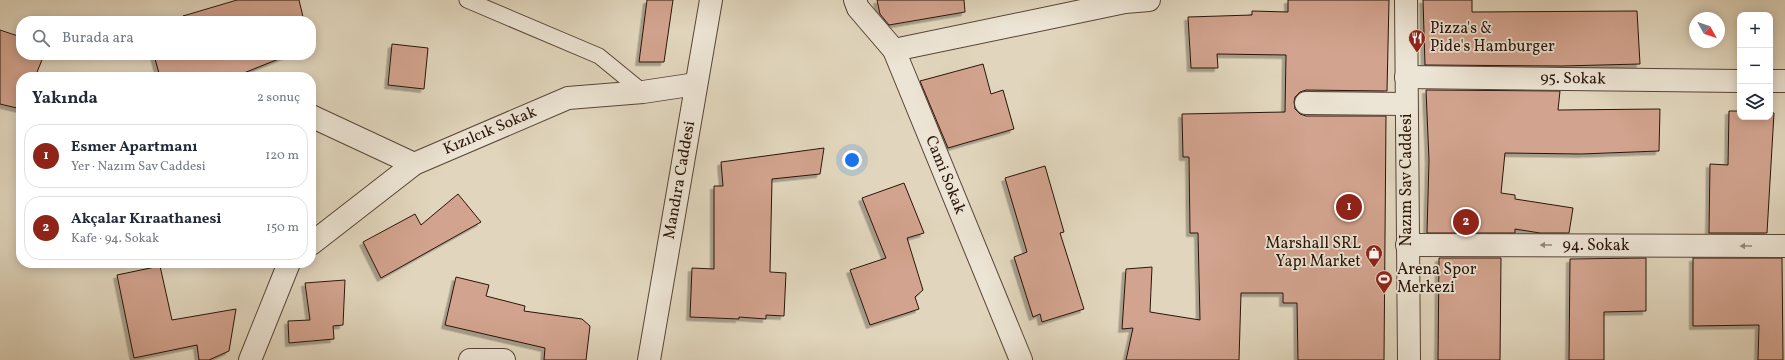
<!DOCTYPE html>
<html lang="tr">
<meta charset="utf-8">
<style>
body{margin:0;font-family:Vollkorn,serif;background:#f6f6f7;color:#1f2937}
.controls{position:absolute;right:12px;top:12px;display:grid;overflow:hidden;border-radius:8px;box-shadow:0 2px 10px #0003}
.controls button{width:36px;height:36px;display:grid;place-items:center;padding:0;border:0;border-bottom:1px solid #e0e1e3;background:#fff;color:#1f2937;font:20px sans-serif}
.compass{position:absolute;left:1689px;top:12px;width:36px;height:36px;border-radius:50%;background:#fff;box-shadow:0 2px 10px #0003;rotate:130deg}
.you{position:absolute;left:852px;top:160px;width:14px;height:14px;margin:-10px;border:3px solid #fff;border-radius:50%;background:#1a73e8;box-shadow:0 0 0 6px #1a73e833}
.badge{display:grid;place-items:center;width:26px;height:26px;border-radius:50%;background:#8f2418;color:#fff;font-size:13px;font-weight:700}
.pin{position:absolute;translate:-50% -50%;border:2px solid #fff;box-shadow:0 1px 4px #0006}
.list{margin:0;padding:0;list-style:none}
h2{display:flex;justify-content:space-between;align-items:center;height:52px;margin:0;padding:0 16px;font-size:17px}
h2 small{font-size:13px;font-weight:400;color:#747a83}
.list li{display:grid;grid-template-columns:26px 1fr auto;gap:12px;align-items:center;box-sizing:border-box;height:64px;margin:0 8px 8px;padding:0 8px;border:1px solid #e0e1e3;border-radius:16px}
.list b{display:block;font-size:15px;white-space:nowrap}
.list p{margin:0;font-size:13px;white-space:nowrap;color:#747a83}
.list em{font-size:13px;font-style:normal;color:#747a83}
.icon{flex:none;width:22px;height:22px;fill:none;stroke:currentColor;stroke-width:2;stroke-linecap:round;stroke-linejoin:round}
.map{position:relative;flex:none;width:1785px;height:360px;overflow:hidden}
.search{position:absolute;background:#fff;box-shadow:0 2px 10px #0003;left:16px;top:16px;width:300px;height:44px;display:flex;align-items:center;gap:10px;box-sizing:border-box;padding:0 14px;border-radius:16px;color:#747a83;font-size:15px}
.panel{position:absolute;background:#fff;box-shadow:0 2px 10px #0003;left:16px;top:72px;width:300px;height:196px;border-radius:16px}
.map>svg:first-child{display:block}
.building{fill:#d2a38e;stroke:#2a1409;filter:url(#shadow)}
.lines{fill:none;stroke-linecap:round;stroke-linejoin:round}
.service-casing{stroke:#584436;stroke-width:17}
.minor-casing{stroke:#584436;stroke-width:24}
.tertiary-casing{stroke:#584436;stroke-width:24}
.service{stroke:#ece4d4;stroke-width:15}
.minor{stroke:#ece4d4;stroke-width:22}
.tertiary{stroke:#ece4d4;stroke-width:22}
.oneway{fill:#958679}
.labels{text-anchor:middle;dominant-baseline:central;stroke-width:3.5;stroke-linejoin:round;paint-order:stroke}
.poi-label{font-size:16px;fill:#2a1409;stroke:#ece4d4;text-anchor:start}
.street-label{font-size:16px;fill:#2a1409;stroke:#ece4d4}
</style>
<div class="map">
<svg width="1785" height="360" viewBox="0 0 1785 360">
<defs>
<filter id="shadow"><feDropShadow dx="-3.5" dy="3.5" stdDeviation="0" flood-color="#0004"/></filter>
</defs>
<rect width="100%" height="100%" fill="#e1d6bd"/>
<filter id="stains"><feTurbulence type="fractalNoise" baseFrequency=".005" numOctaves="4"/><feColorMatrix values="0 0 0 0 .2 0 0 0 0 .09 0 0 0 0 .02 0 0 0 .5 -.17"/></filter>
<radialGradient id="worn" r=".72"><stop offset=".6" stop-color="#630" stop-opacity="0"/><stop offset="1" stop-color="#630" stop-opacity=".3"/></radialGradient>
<g class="building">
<path d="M 237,0 L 299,0 L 304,21 L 225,21 L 183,16 Z"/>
<path d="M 647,0 L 673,0 L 664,62 L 639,62 Z"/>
<path d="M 877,0 L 964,0 L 965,12 L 889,25 L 880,14 Z"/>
<path d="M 1288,0 L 1389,0 L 1387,91 L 1306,90 L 1300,92 L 1295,97 L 1294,102 L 1295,109 L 1300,114 L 1306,116 L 1386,116 L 1384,360 L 1298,360 L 1297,303 L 1283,303 L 1283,293 L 1241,293 L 1239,360 L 1126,360 L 1133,328 L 1122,329 L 1126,269 L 1152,267 L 1150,312 L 1200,320 L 1198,233 L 1190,233 L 1189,157 L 1183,157 L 1182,114 L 1285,112 L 1286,55 L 1217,54 L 1218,68 L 1191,68 L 1188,17 L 1252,15 L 1252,11 L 1288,12 Z"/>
<path d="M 1423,0 L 1472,0 L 1472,12 L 1637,11 L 1640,64 L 1562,66 L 1425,65 Z"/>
<path d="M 0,30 L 21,37 L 21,55 L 44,55 L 35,77 L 21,77 L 21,109 L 0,104 Z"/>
<path d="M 392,44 L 428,48 L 424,89 L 388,85 Z"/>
<path d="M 154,55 L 286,55 L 286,56 L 234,77 L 160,77 Z"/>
<path d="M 983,64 L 991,94 L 1003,90 L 1014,129 L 948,148 L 920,81 Z"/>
<path d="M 1426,90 L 1560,91 L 1558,110 L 1660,109 L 1659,151 L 1581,154 L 1505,153 L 1501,193 L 1515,195 L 1515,199 L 1573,208 L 1569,233 L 1540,233 L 1515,229 L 1515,233 L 1427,233 L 1429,160 Z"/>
<path d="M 1729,111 L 1740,111 L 1740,117 L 1770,117 L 1770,112 L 1774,113 L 1767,233 L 1709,233 L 1710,164 L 1728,165 Z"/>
<path d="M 824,148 L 820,174 L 772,179 L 770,272 L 786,273 L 784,316 L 766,315 L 766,319 L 739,317 L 739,319 L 690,317 L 692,268 L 714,269 L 714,186 L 723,186 L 721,162 Z"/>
<path d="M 1045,166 L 1064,232 L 1060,233 L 1084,309 L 1042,322 L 1040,314 L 1033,317 L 1014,257 L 1027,252 L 1005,178 Z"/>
<path d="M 904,183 L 924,233 L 907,238 L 923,290 L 915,297 L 919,309 L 870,325 L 850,270 L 886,258 L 862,198 Z"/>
<path d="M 458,194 L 481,222 L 381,278 L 363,242 L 415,214 L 421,225 Z"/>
<path d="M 1439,258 L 1501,258 L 1500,360 L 1438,360 Z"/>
<path d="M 1646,258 L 1646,311 L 1604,312 L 1604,360 L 1569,360 L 1570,259 Z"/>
<path d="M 1693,258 L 1782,258 L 1783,360 L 1758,360 L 1759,325 L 1693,326 Z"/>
<path d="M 160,266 L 172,320 L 236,309 L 229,351 L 209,360 L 199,360 L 197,345 L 134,358 L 117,275 Z"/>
<path d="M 456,277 L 489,285 L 486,296 L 525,306 L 524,311 L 582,319 L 590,326 L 586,360 L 544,360 L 545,348 L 445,325 Z"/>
<path d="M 345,280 L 343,325 L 333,326 L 334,339 L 289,343 L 288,321 L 310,320 L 305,283 Z"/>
</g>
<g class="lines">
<g class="service-casing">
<path id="service" d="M 467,0 L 599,56 L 643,92"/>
</g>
<g class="minor-casing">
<g id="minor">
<path d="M 855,0 L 858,8 L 894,50 L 1021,360"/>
<path d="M 894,50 L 1125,2 L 1149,0"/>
<path d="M 1406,77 L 1740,81"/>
<path d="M 1770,81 L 1785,81"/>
<path d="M 1306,103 L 1406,104"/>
<path d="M 311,116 L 414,164"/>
<path d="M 311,244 L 414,164 L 568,98 L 643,92 L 696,84"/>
<path d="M 1407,245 L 1785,246"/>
<path d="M 250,360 L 289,263"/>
<path d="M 470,360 L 504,360"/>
</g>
</g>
<g class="tertiary-casing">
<g id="tertiary">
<path d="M 1406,0 L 1409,360"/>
<path d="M 649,360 L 711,0"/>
</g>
</g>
<use href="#service" class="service"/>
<use href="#minor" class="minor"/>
<use href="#tertiary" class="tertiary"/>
</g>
<defs><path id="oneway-solid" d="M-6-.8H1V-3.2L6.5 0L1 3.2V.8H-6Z"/></defs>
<g class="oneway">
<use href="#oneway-solid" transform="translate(1546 245) rotate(-180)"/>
<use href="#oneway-solid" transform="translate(1746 246) rotate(-180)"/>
</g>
<defs>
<g id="restaurant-pin" transform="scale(0.9)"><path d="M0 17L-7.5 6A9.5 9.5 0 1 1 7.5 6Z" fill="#8f2418" stroke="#ece4d4"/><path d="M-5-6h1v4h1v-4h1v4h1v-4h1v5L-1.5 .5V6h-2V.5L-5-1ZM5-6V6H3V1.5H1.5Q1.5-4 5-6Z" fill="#fff"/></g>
<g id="shop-pin" transform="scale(0.9)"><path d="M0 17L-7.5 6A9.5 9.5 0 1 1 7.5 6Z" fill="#8f2418" stroke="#ece4d4"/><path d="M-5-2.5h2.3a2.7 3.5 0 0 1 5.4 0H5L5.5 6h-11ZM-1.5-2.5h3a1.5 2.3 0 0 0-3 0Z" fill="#fff"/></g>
<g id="stadium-pin" transform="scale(0.9)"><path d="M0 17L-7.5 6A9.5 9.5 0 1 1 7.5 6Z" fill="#8f2418" stroke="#ece4d4"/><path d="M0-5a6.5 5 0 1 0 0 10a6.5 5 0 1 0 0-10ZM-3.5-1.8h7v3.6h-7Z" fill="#fff"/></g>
</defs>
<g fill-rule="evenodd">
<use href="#restaurant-pin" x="1417" y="38"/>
<use href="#shop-pin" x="1374" y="253"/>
<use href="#stadium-pin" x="1384" y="279"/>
</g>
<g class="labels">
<g class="poi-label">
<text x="1430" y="29">Pizza's &amp;<tspan x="1430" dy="18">Pide's Hamburger</tspan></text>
<text x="1361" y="244" text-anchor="end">Marshall SRL<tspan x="1361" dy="18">Yapı Market</tspan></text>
<text x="1397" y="270">Arena Spor<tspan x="1397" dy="18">Merkezi</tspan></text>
</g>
<g class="street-label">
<text transform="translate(1573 79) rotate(1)">95. Sokak</text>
<text transform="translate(490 131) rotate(-23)">Kızılcık Sokak</text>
<text transform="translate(945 175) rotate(68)">Cami Sokak</text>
<text transform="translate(680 180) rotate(-80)">Mandıra Caddesi</text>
<text transform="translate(1407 180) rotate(-90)">Nazım Sav Caddesi</text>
<text x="1596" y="246">94. Sokak</text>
</g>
</g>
<rect width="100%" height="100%" filter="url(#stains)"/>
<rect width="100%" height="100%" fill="url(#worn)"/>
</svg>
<div class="controls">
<button>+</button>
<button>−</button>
<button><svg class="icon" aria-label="layers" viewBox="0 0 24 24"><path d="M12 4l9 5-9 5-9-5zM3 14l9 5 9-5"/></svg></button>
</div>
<svg class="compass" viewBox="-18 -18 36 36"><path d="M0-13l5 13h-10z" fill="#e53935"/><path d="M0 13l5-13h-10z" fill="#747a83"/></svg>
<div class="you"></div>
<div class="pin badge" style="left:1349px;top:207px">1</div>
<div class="pin badge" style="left:1466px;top:222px">2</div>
<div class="search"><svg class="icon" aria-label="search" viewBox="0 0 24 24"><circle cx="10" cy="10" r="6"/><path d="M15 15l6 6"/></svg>Burada ara</div>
<section class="panel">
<h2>Yakında<small>2 sonuç</small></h2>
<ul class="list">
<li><span class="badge">1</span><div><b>Esmer Apartmanı</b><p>Yer · Nazım Sav Caddesi</p></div><em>120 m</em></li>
<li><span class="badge">2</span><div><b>Akçalar Kıraathanesi</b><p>Kafe · 94. Sokak</p></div><em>150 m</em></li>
</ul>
</section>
</div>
